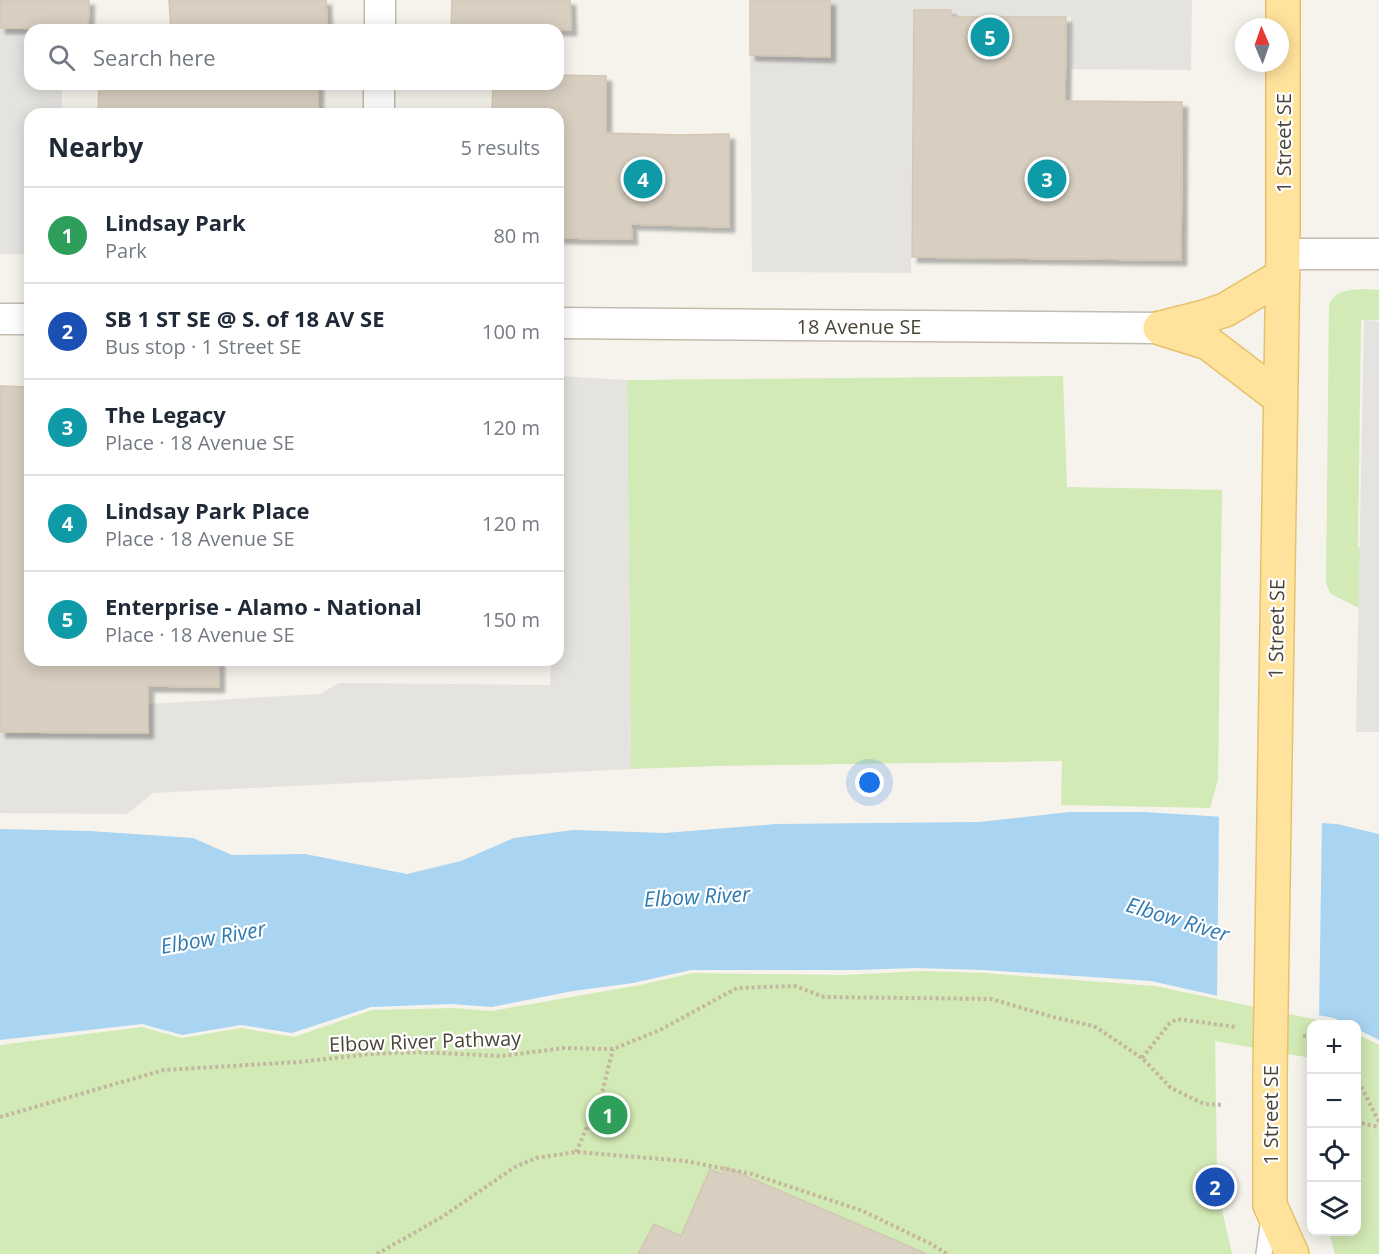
<!DOCTYPE html>
<meta charset="utf-8">
<style>
body{margin:0;font-family:"Open Sans",sans-serif;background:#f2f2f3;color:#1f2937}
.controls{position:absolute;right:18px;bottom:18px;display:grid;overflow:hidden;border-radius:12px;box-shadow:0 3px 15px #0003}
.controls button{width:54px;height:54px;display:grid;place-items:center;padding:0;border:0;border-bottom:2px solid #e0e1e3;background:#fff;color:#1f2937;font:30px sans-serif}
.compass{position:absolute;left:1235px;top:18px;width:54px;height:54px;border-radius:50%;background:#fff;box-shadow:0 3px 15px #0003;rotate:358deg}
.you{position:absolute;left:870px;top:783px;width:21px;height:21px;margin:-15px;border:4px solid #fff;border-radius:50%;background:#1a73e8;box-shadow:0 0 0 9px #1a73e833}
.badge{display:grid;place-items:center;width:39px;height:39px;border-radius:50%;background:#ea580c;color:#fff;font-size:20px;font-weight:700}
.pin{position:absolute;translate:-50% -50%;border:3px solid #fff;box-shadow:0 2px 6px #0006}
.list{margin:0;padding:0;list-style:none}
h2{display:flex;justify-content:space-between;align-items:center;height:78px;margin:0;padding:0 24px;font-size:26px}
h2 small{font-size:20px;font-weight:400;color:#747a83}
.list li{display:grid;grid-template-columns:39px 1fr auto;gap:18px;align-items:center;box-sizing:border-box;height:96px;padding:0 24px;border-top:2px solid #e0e1e3}
.list b{display:block;font-size:22px;white-space:nowrap}
.list p{margin:0;font-size:20px;white-space:nowrap;color:#747a83}
.list em{font-size:20px;font-style:normal;color:#747a83}
.icon{flex:none;width:33px;height:33px;fill:none;stroke:currentColor;stroke-width:2;stroke-linecap:round;stroke-linejoin:round}
.map{position:relative;flex:none;width:1379px;height:1254px;overflow:hidden}
.search{position:absolute;background:#fff;box-shadow:0 3px 15px #0003;left:24px;top:24px;width:540px;height:66px;display:flex;align-items:center;gap:15px;box-sizing:border-box;padding:0 21px;border-radius:18px;color:#747a83;font-size:22px}
.panel{position:absolute;background:#fff;box-shadow:0 3px 15px #0003;left:24px;top:108px;width:540px;height:558px;border-radius:18px}
.map>svg:first-child{display:block}
.green{fill:#d2eab5}
.parking{fill:#e5e3e0}
.water{fill:#a9d4f2}
.pier{fill:#f6f3ec}
.building{fill:#d8cfc1;stroke:#d3c7b4;stroke-width:1.5;filter:url(#shadow)}
.lines{fill:none;stroke-linecap:round;stroke-linejoin:round}
.service-casing{stroke:#c2bbae;stroke-width:18}
.minor-casing{stroke:#c2bbae;stroke-width:33}
.primary-casing{stroke:#e6c16a;stroke-width:36}
.path{stroke:#c4b79f;stroke-width:4;stroke-dasharray:3 3;stroke-linecap:butt}
.service{stroke:#fff;stroke-width:15}
.minor{stroke:#fff;stroke-width:30}
.primary{stroke:#ffe39c;stroke-width:33}
.primary-bridge-casing{stroke:#e6c16a;stroke-width:36;stroke-linecap:butt}
.primary-bridge{stroke:#ffe39c;stroke-width:33}
.labels{text-anchor:middle;dominant-baseline:central;stroke-width:4.5;stroke-linejoin:round;paint-order:stroke}
.street-label{font-size:20px;fill:#4b4439;stroke:#fff}
.water-label{font-size:21px;font-style:italic;fill:#2e7ab2;stroke:#fff}
</style>
<div class="map">
<svg width="1379" height="1254" viewBox="0 0 1379 1254">
<defs>
<filter id="shadow"><feDropShadow dx="5.5" dy="5.5" stdDeviation="1.5" flood-color="#0004"/></filter>
</defs>
<rect width="100%" height="100%" fill="#f6f3ec"/>
<g class="green">
<path d="M 1365,289 L 1379,290 L 1379,320 L 1361,320 L 1358,547 L 1379,548 L 1361,609 L 1331,594 L 1326,584 L 1329,304 C 1337,289 1350,290 1365,289 Z"/>
<path d="M 1063,376 L 1067,487 L 1222,490 L 1218,780 L 1210,808 L 1061,805 L 1062,761 L 716,766 L 631,769 L 627,380 Z"/>
<path d="M 921,971 L 984,973 L 1155,986 L 1337,1024 L 1312,1024 L 1311,1058 L 1215,1041 L 1217,1167 L 1221,1205 L 1232,1254 L 0,1254 L 0,1045 L 142,1027 L 182,1038 L 241,1028 L 294,1037 L 372,1010 L 453,1008 L 491,1011 L 640,985 L 693,973 L 846,975 Z"/>
<path d="M 1357,1034 L 1379,1045 L 1379,1254 L 1335,1254 L 1329,1232 L 1356,1232 Z"/>
</g>
<g class="parking">
<path d="M 830,0 L 1192,0 L 1191,70 L 1071,69 L 1071,17 L 951,17 L 950,10 L 914,10 L 911,273 L 752,272 L 750,55 L 830,57 Z"/>
<path d="M 0,28 L 63,28 L 63,30 L 30,30 L 30,84 L 62,84 L 62,114 L 30,114 L 30,254 L 0,254 Z"/>
<path d="M 1364,320 L 1379,321 L 1379,732 L 1356,732 Z"/>
<path d="M 558,376 L 627,380 L 631,769 L 153,793 L 127,814 L 0,813 L 0,732 L 147,733 L 148,704 L 320,694 L 339,683 L 550,685 L 551,660 L 558,660 Z"/>
</g>
<path class="water" d="M 1069,812 L 1144,812 L 1337,824 L 1379,834 L 1379,1040 L 1357,1029 L 1356,1024 L 1348,1024 L 1334,1018 L 1218,996 L 1151,981 L 984,970 L 917,968 L 856,970 L 691,970 L 633,983 L 573,991 L 492,1007 L 451,1004 L 371,1007 L 292,1033 L 241,1025 L 182,1035 L 142,1024 L 0,1040 L 0,829 L 90,831 L 193,838 L 232,855 L 305,854 L 407,874 L 461,861 L 514,838 L 573,830 L 665,833 L 776,824 L 979,822 Z"/>
<path class="pier" d="M 1219,814 L 1322,820 L 1319,1018 L 1217,999 Z"/>
<g class="building">
<path d="M 0,0 L 89,0 L 88,29 L 0,28 Z"/>
<path d="M 169,0 L 326,0 L 327,30 L 171,30 Z"/>
<path d="M 452,0 L 570,0 L 571,30 L 451,30 Z"/>
<path d="M 750,0 L 830,0 L 830,57 L 750,55 Z"/>
<path d="M 914,10 L 951,10 L 951,17 L 1066,17 L 1065,101 L 1182,102 L 1181,260 L 912,257 Z"/>
<path d="M 558,75 L 606,76 L 606,133 L 679,135 L 729,134 L 729,227 L 631,224 L 632,239 L 558,238 L 558,114 L 494,114 L 494,111 L 492,111 L 493,84 L 558,84 Z"/>
<path d="M 99,84 L 318,84 L 318,114 L 98,114 Z"/>
<path d="M 0,386 L 30,387 L 30,660 L 219,660 L 219,687 L 148,686 L 148,733 L 0,732 Z"/>
<path d="M 725,1167 L 927,1254 L 638,1254 L 654,1224 L 681,1236 L 710,1169 L 722,1174 Z"/>
</g>
<g class="lines">
<g class="service-casing">
<path id="service" d="M 1264,1254 L 1269,1217"/>
</g>
<g class="minor-casing">
<g id="minor">
<path d="M 380,30 L 380,0"/>
<path d="M 379,114 L 379,84"/>
<path d="M 1283,254 L 1379,254"/>
<path d="M 0,319 L 30,319"/>
<path d="M 558,323 L 1160,328"/>
</g>
</g>
<g class="primary-casing">
<g id="primary">
<path d="M 1160,328 L 1208,343 L 1280,398"/>
<path d="M 1161,328 L 1204,317 L 1225,310 L 1282,276"/>
<path d="M 1275,755 L 1283,254 L 1283,0"/>
<path d="M 1270,1073 L 1270,1205 L 1292,1254"/>
</g>
</g>
<g class="path">
<path d="M 1303,1036 L 1312,1037"/>
<path d="M 1142,1058 L 1170,1023 L 1177,1019 L 1236,1027"/>
<path d="M 1356,1076 L 1379,1122"/>
<path d="M 1311,1104 L 1312,1105"/>
<path d="M 0,1117 L 164,1070 L 299,1062 L 370,1054 L 419,1052 L 502,1056 L 564,1048 L 613,1049 L 660,1030 L 737,988 L 795,986 L 824,997 L 991,999 L 1053,1017 L 1094,1026 L 1142,1058 L 1171,1088 L 1204,1104 L 1224,1105"/>
<path d="M 1356,1122 L 1379,1127"/>
<path d="M 576,1152 L 602,1093 L 613,1049"/>
<path d="M 377,1254 L 442,1217 L 515,1167 L 536,1158 L 576,1152 L 685,1161 L 752,1174 L 863,1211 L 931,1244 L 947,1254"/>
</g>
<use href="#service" class="service"/>
<use href="#minor" class="minor"/>
<use href="#primary" class="primary"/>
<g class="primary-bridge-casing">
<path id="primary-bridge" d="M 1270,1073 L 1275,755"/>
</g>
<use href="#primary-bridge" class="primary-bridge"/>
</g>
<g class="labels">
<g class="street-label">
<text transform="translate(1283 143) rotate(-90)">1 Street SE</text>
<text x="859" y="326">18 Avenue SE</text>
<text transform="translate(1276 629) rotate(-89)">1 Street SE</text>
<text transform="translate(425 1041) rotate(-2)">Elbow River Pathway</text>
<text transform="translate(1270 1115) rotate(-90)">1 Street SE</text>
</g>
<g class="water-label">
<text transform="translate(697 896) rotate(-3)">Elbow River</text>
<text transform="translate(1178 919) rotate(17)">Elbow River</text>
<text transform="translate(213 937) rotate(-10)">Elbow River</text>
</g>
</g>
</svg>
<div class="controls">
<button>+</button>
<button>−</button>
<button><svg class="icon" aria-label="locate" viewBox="0 0 24 24"><circle cx="12" cy="12" r="6"/><path d="M12 2v4M12 18v4M2 12h4M18 12h4"/></svg></button>
<button><svg class="icon" aria-label="layers" viewBox="0 0 24 24"><path d="M12 4l9 5-9 5-9-5zM3 14l9 5 9-5"/></svg></button>
</div>
<svg class="compass" viewBox="-18 -18 36 36"><path d="M0-13l5 13h-10z" fill="#e53935"/><path d="M0 13l5-13h-10z" fill="#747a83"/></svg>
<div class="you"></div>
<div class="pin badge" style="left:608px;top:1115px;background:#2e9e5b">1</div>
<div class="pin badge" style="left:1215px;top:1187px;background:#1a4fb4">2</div>
<div class="pin badge" style="left:1047px;top:179px;background:#0f9aa8">3</div>
<div class="pin badge" style="left:643px;top:179px;background:#0f9aa8">4</div>
<div class="pin badge" style="left:990px;top:37px;background:#0f9aa8">5</div>
<div class="search"><svg class="icon" aria-label="search" viewBox="0 0 24 24"><circle cx="10" cy="10" r="6"/><path d="M15 15l6 6"/></svg>Search here</div>
<section class="panel">
<h2>Nearby<small>5 results</small></h2>
<ul class="list">
<li><span class="badge" style="background:#2e9e5b">1</span><div><b>Lindsay Park</b><p>Park</p></div><em>80 m</em></li>
<li><span class="badge" style="background:#1a4fb4">2</span><div><b>SB 1 ST SE @ S. of 18 AV SE</b><p>Bus stop · 1 Street SE</p></div><em>100 m</em></li>
<li><span class="badge" style="background:#0f9aa8">3</span><div><b>The Legacy</b><p>Place · 18 Avenue SE</p></div><em>120 m</em></li>
<li><span class="badge" style="background:#0f9aa8">4</span><div><b>Lindsay Park Place</b><p>Place · 18 Avenue SE</p></div><em>120 m</em></li>
<li><span class="badge" style="background:#0f9aa8">5</span><div><b>Enterprise - Alamo - National</b><p>Place · 18 Avenue SE</p></div><em>150 m</em></li>
</ul>
</section>
</div>
